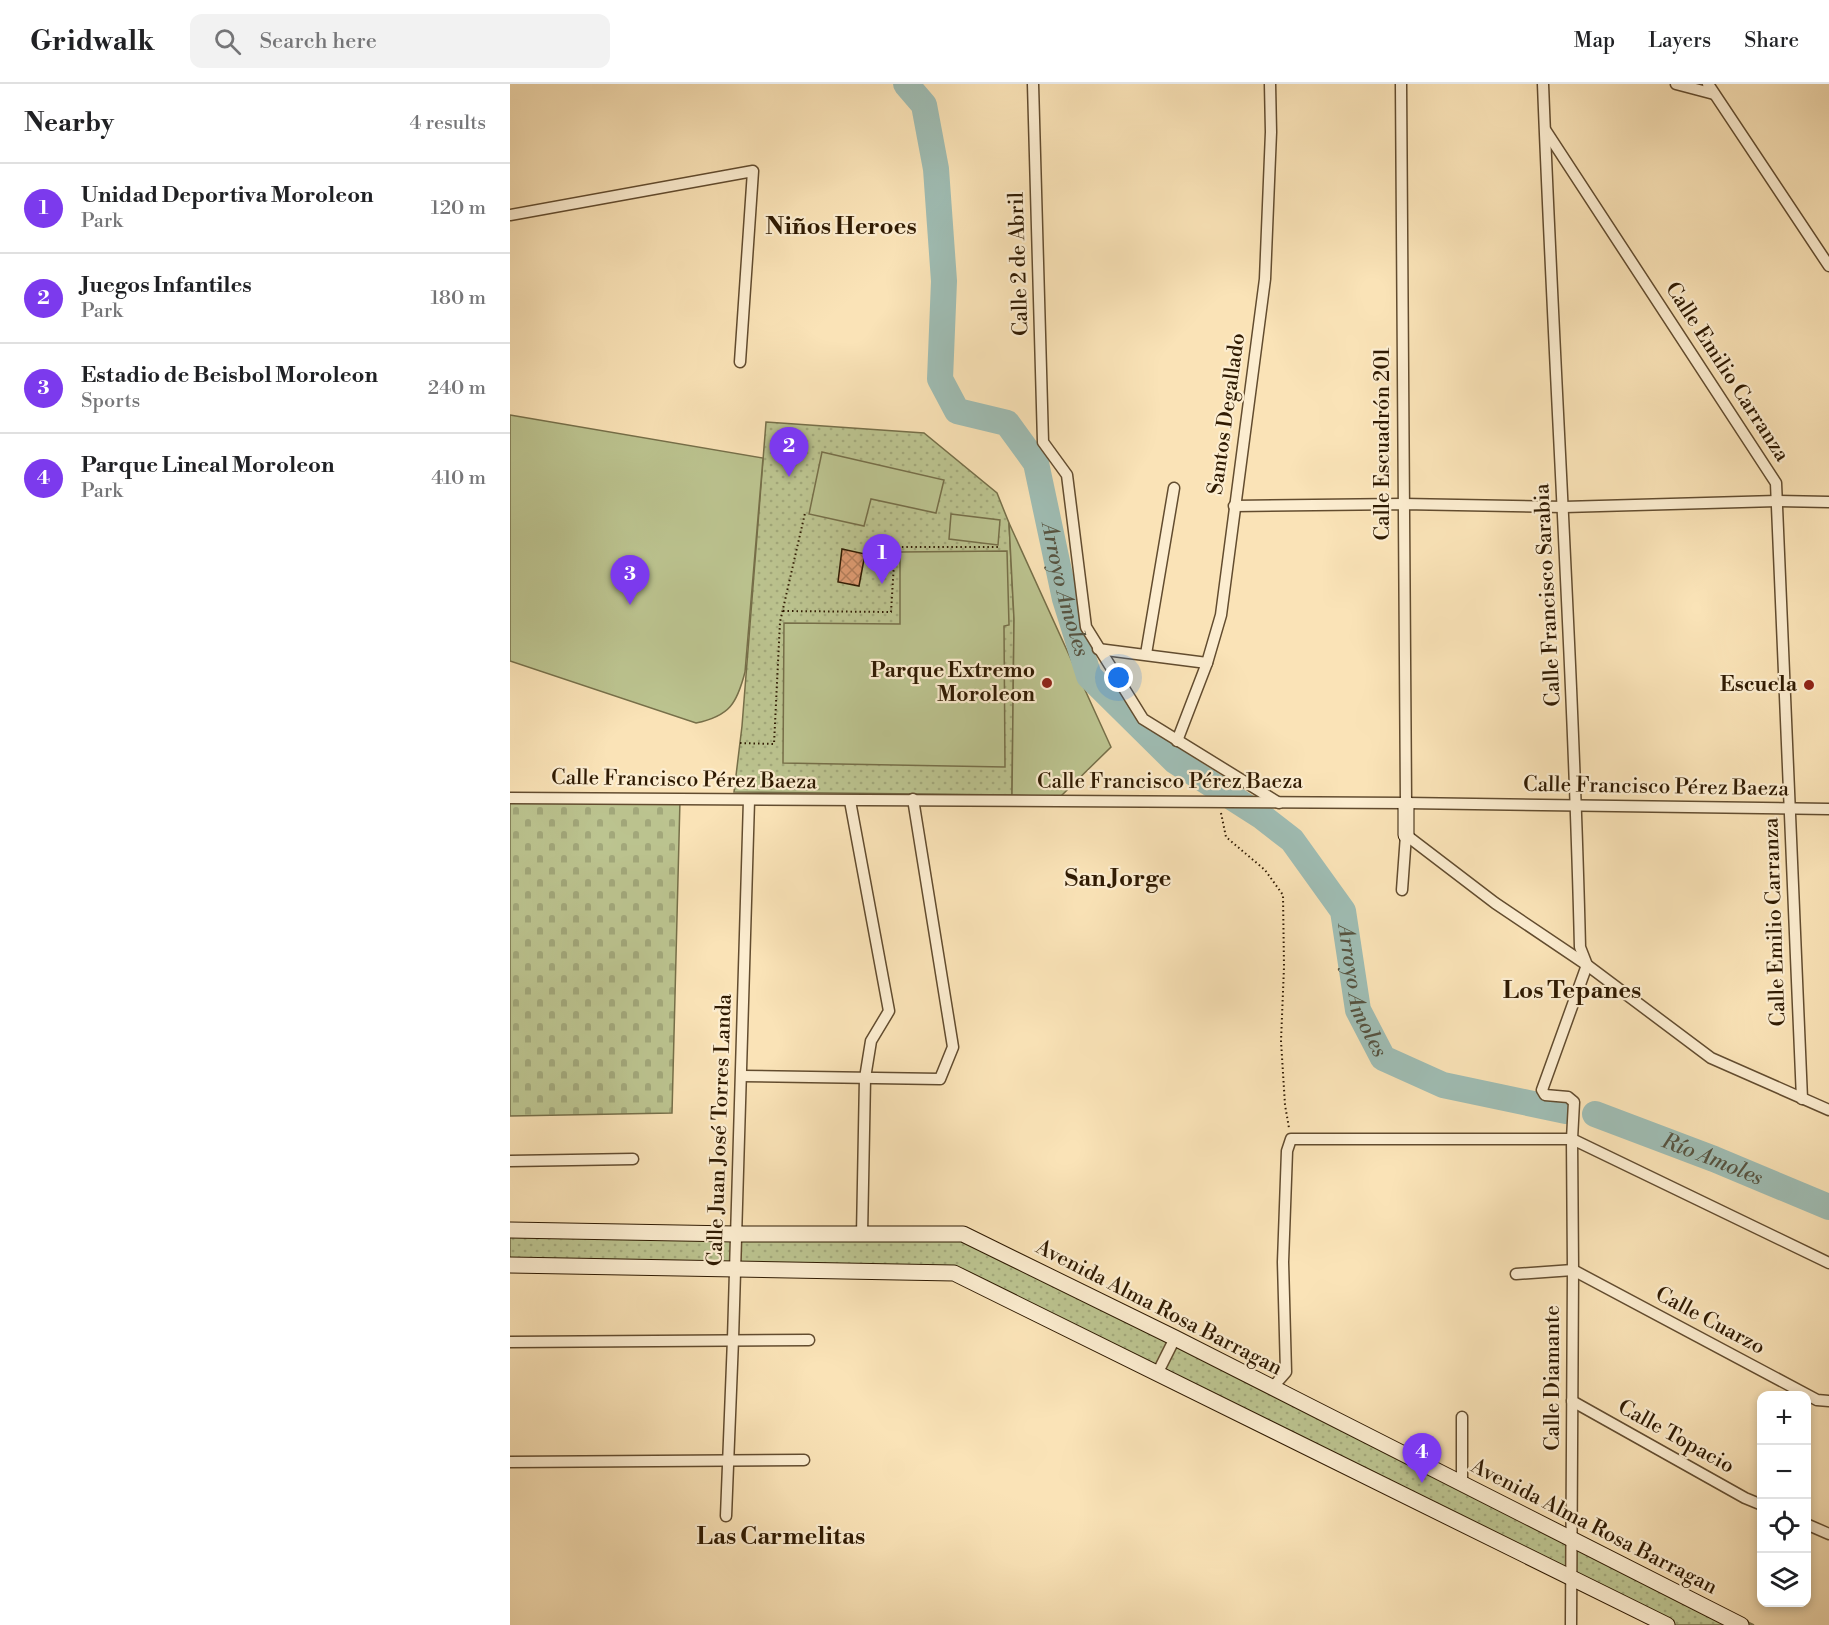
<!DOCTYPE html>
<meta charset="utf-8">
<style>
body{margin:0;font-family:"Libre Bodoni",serif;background:#f2f2f2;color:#202124}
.controls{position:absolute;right:18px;bottom:18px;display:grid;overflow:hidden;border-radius:12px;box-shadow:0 3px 9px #0003}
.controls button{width:54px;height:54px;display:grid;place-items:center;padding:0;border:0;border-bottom:2px solid #e0e0e0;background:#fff;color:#202124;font:30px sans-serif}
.you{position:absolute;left:609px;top:594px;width:21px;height:21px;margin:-15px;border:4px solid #fff;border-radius:50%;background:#1a73e8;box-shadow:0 0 0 9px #1a73e833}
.badge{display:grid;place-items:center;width:39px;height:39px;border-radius:50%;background:#7c3aed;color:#fff;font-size:20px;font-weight:700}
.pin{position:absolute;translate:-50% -50px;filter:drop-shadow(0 2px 3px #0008)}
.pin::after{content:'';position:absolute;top:32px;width:21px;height:18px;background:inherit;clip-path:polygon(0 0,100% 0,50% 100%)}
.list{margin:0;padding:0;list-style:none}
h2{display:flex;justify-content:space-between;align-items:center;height:78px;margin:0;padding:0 24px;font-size:26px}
h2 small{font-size:20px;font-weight:400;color:#757577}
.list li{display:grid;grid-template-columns:39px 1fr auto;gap:18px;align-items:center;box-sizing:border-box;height:90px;padding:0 24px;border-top:2px solid #e0e0e0}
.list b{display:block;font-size:22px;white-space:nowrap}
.list p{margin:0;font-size:20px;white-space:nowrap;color:#757577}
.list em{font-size:20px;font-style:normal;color:#757577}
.icon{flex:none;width:33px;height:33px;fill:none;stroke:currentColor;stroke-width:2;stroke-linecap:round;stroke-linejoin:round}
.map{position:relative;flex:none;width:1319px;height:1541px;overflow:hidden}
header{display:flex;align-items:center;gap:36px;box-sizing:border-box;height:84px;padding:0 30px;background:#fff;border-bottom:2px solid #e0e0e0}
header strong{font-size:28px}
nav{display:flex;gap:33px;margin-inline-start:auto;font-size:21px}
.search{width:420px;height:54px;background:#f2f2f2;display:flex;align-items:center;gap:15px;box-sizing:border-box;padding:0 21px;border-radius:12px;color:#757577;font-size:22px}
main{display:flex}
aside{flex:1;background:#fff}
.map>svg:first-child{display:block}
.grass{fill:url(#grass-dots);stroke:#766f49;stroke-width:1.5}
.cemetery{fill:url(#cemetery-stones);stroke:#766f49;stroke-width:1.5}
.pitch{fill:#bcc490;stroke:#766f49;stroke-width:1.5}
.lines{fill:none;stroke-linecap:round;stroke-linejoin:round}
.river{stroke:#9fbdb4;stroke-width:26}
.building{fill:url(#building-cross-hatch);stroke:#2f1a02;stroke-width:1.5}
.street-casing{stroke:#624c2f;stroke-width:13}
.secondary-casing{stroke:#2f1a02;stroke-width:17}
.path{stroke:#2f1a02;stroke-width:2;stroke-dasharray:1.5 3;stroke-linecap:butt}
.street{stroke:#fcedd0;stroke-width:10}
.secondary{stroke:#fcedd0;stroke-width:15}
.poi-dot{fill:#8f2418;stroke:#fcedd0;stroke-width:2}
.labels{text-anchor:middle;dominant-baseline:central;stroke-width:4.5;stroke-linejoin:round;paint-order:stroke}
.street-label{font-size:21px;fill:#2f1a02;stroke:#fcedd0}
.poi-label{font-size:21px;font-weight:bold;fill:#2f1a02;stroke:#fcedd0;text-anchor:end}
.water-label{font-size:22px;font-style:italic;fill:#565340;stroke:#fcedd0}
.quarter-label{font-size:24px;font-weight:bold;fill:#2f1a02;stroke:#fcedd0}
</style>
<header>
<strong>Gridwalk</strong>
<div class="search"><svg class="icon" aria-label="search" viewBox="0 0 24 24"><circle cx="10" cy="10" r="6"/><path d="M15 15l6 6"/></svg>Search here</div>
<nav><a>Map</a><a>Layers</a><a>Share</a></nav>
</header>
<main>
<aside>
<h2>Nearby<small>4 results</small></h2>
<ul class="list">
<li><span class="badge">1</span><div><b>Unidad Deportiva Moroleon</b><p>Park</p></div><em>120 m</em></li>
<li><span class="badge">2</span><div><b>Juegos Infantiles</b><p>Park</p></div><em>180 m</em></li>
<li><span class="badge">3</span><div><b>Estadio de Beisbol Moroleon</b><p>Sports</p></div><em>240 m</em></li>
<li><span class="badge">4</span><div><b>Parque Lineal Moroleon</b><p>Park</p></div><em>410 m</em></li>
</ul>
</aside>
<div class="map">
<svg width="1319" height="1541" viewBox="0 0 1319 1541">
<defs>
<pattern id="grass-dots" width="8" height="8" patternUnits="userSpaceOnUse" patternTransform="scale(1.5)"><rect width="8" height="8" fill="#bcc490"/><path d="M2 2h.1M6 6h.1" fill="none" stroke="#a2a87b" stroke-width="1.8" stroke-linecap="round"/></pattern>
<pattern id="cemetery-stones" width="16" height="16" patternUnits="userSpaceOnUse" patternTransform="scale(1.5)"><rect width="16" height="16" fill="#bcc490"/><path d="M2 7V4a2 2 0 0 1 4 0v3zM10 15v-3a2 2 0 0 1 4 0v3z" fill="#a2a87b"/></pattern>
<pattern id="building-cross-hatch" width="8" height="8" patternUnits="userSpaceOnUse" patternTransform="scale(1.5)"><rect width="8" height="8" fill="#de9b72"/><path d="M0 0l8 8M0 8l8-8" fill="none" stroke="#b47e5b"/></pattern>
</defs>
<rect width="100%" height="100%" fill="#fae3b7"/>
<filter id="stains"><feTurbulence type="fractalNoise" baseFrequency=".00333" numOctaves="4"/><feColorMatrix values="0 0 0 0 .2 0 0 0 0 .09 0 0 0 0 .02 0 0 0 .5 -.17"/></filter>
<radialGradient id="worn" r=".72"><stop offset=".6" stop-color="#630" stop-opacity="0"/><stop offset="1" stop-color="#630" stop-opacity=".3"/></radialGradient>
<g class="grass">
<path d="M 256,338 L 414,349 L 487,409 L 499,439 L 504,535 L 502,711 L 224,708 L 232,642 Z"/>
<path d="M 0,1146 L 452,1152 L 1244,1541 L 1159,1541 L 444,1189 L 0,1181 Z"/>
</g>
<path class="cemetery" d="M 0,714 L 170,716 L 162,1029 L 0,1032 Z"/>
<g class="pitch">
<path d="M 0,331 L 253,374 L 235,588 C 227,619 220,632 186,639 L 0,577 Z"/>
<path d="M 312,368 L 434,396 L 426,429 L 361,415 L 354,442 L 299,430 Z"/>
<path d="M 441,430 L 490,436 L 488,461 L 439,455 Z"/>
<path d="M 499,439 L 601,663 L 550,713 L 502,711 L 504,535 Z"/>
<path d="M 497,467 L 499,541 L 494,542 L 495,683 L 273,679 L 274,539 L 390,540 L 390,468 Z"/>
</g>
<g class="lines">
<g class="river">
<path id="s1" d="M 396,0 L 414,21 L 426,85 L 434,197 L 430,295 L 447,327 L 497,339 L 526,379 L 555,515 L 579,592 L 665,677 L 751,732 L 782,756 L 833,827 L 848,926 L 873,974 L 933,1001 L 1056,1027"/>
<path id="s2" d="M 1085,1030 L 1204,1075 L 1319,1123"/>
</g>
</g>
<path class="building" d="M 332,465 L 355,470 L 349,502 L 328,498 Z"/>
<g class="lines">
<g class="street-casing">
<g id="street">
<path d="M 523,0 L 533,358 L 557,391 L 576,543 L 633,635 L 769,719"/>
<path d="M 891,0 L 896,719"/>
<path d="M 1033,0 C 1044,288 1063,575 1070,863 L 1077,881 L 1032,1006 L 1035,1011 L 1058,1013 L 1064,1018 L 1062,1055 L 1063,1186 L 1061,1541"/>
<path d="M 1166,0 L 1204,10"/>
<path d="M 1198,0 L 1319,182"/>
<path d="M 1036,47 L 1266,399 L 1292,1015"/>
<path d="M 0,131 L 243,87 L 230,278"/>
<path d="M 724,422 L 893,420 L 1054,423 L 1267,417 L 1319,418"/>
<path d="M 588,565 L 697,579"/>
<path d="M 636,570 L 664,404"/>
<path d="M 667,657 L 697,579 L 711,531 L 755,195 L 761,48 L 760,0"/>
<path d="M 0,714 L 896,719 L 1319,725"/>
<path d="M 340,717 L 379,927 L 361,957 L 355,994 L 352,1151"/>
<path d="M 896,751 L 985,819 L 1077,881 L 1201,974 L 1319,1026"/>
<path d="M 892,806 L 896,751"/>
<path d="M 232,992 L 430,995 L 443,963 L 403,715"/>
<path d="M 0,1077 L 123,1075"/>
<path d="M 1006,1190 L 1063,1186 L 1307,1316 L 1319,1317"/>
<path d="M 0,1258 L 299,1256"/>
<path d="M 647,1290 L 665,1254"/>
<path d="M 762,1304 L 776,1288 L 773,1178 L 777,1067 L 781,1055 L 1062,1055 L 1319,1179"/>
<path d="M 1062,1317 L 1235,1414 L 1252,1421"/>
<path d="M 952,1333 L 952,1399"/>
<path d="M 0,1378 L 294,1376"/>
<path d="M 216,1432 L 223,1255 L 239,716"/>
<path d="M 1296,1440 L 1319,1450"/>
</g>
</g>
<g class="secondary-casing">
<g id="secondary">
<path d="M 896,751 L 896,719"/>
<path d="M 0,1146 L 225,1150 L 453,1150 L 665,1254 L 1231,1541"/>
<path d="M 0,1181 L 444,1189 L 1157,1541"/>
</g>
</g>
<g class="path">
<path d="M 273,527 L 381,528 L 385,463 L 488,463"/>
<path d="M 230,659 L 264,660 L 270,538 L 295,429"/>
<path d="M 711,729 L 716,753 L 755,786 L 773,811 L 774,883 L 771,957 L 775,1021 L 779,1044"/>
</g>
<use href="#street" class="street"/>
<use href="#secondary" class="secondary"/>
</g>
<g class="poi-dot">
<circle cx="537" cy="599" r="6"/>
<circle cx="1299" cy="601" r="6"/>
</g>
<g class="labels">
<g class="street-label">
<text transform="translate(509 180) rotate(-92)">Calle 2 de Abril</text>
<text transform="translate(1217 288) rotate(57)">Calle Emilio Carranza</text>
<text transform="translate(717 330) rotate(-82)">Santos Degallado</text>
<text transform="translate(873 360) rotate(-90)">Calle Escuadrón 201</text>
<text transform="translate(1038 511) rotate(-93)">Calle Francisco Sarabia</text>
<text transform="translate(174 696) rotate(1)">Calle Francisco Pérez Baeza</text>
<text x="660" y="698">Calle Francisco Pérez Baeza</text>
<text transform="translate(1146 703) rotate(1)">Calle Francisco Pérez Baeza</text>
<text transform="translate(1265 838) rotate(-92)">Calle Emilio Carranza</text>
<text transform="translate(210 1046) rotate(-88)">Calle Juan José Torres Landa</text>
<text transform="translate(649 1224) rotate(27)">Avenida Alma Rosa Barragan</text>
<text transform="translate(1200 1237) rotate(28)">Calle Cuarzo</text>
<text transform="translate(1043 1294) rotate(-90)">Calle Diamante</text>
<text transform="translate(1166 1353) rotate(29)">Calle Topacio</text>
<text transform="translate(1084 1443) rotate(27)">Avenida Alma Rosa Barragan</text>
</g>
<g class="poi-label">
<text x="525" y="587">Parque Extremo<tspan x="525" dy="24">Moroleon</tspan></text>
<text x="1287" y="601">Escuela</text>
</g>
<g class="water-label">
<text stroke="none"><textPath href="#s1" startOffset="570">Arroyo Amoles</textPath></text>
<text stroke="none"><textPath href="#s1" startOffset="1092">Arroyo Amoles</textPath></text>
<text stroke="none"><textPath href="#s2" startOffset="126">Río Amoles</textPath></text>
</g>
<g class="quarter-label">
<text x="331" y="143">Niños Heroes</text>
<text x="608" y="795">San Jorge</text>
<text x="1062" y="907">Los Tepanes</text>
<text x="271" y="1453">Las Carmelitas</text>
</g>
</g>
<rect width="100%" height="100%" filter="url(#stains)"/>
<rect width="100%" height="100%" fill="url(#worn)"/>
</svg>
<div class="controls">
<button>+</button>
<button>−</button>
<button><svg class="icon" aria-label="locate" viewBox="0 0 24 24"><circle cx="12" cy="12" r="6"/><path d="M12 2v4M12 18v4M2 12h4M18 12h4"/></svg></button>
<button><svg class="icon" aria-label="layers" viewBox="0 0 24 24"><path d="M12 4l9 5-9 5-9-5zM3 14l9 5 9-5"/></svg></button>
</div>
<div class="you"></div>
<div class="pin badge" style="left:372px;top:500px">1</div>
<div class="pin badge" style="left:279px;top:393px">2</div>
<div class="pin badge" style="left:120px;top:521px">3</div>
<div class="pin badge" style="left:912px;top:1399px">4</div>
</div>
</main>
